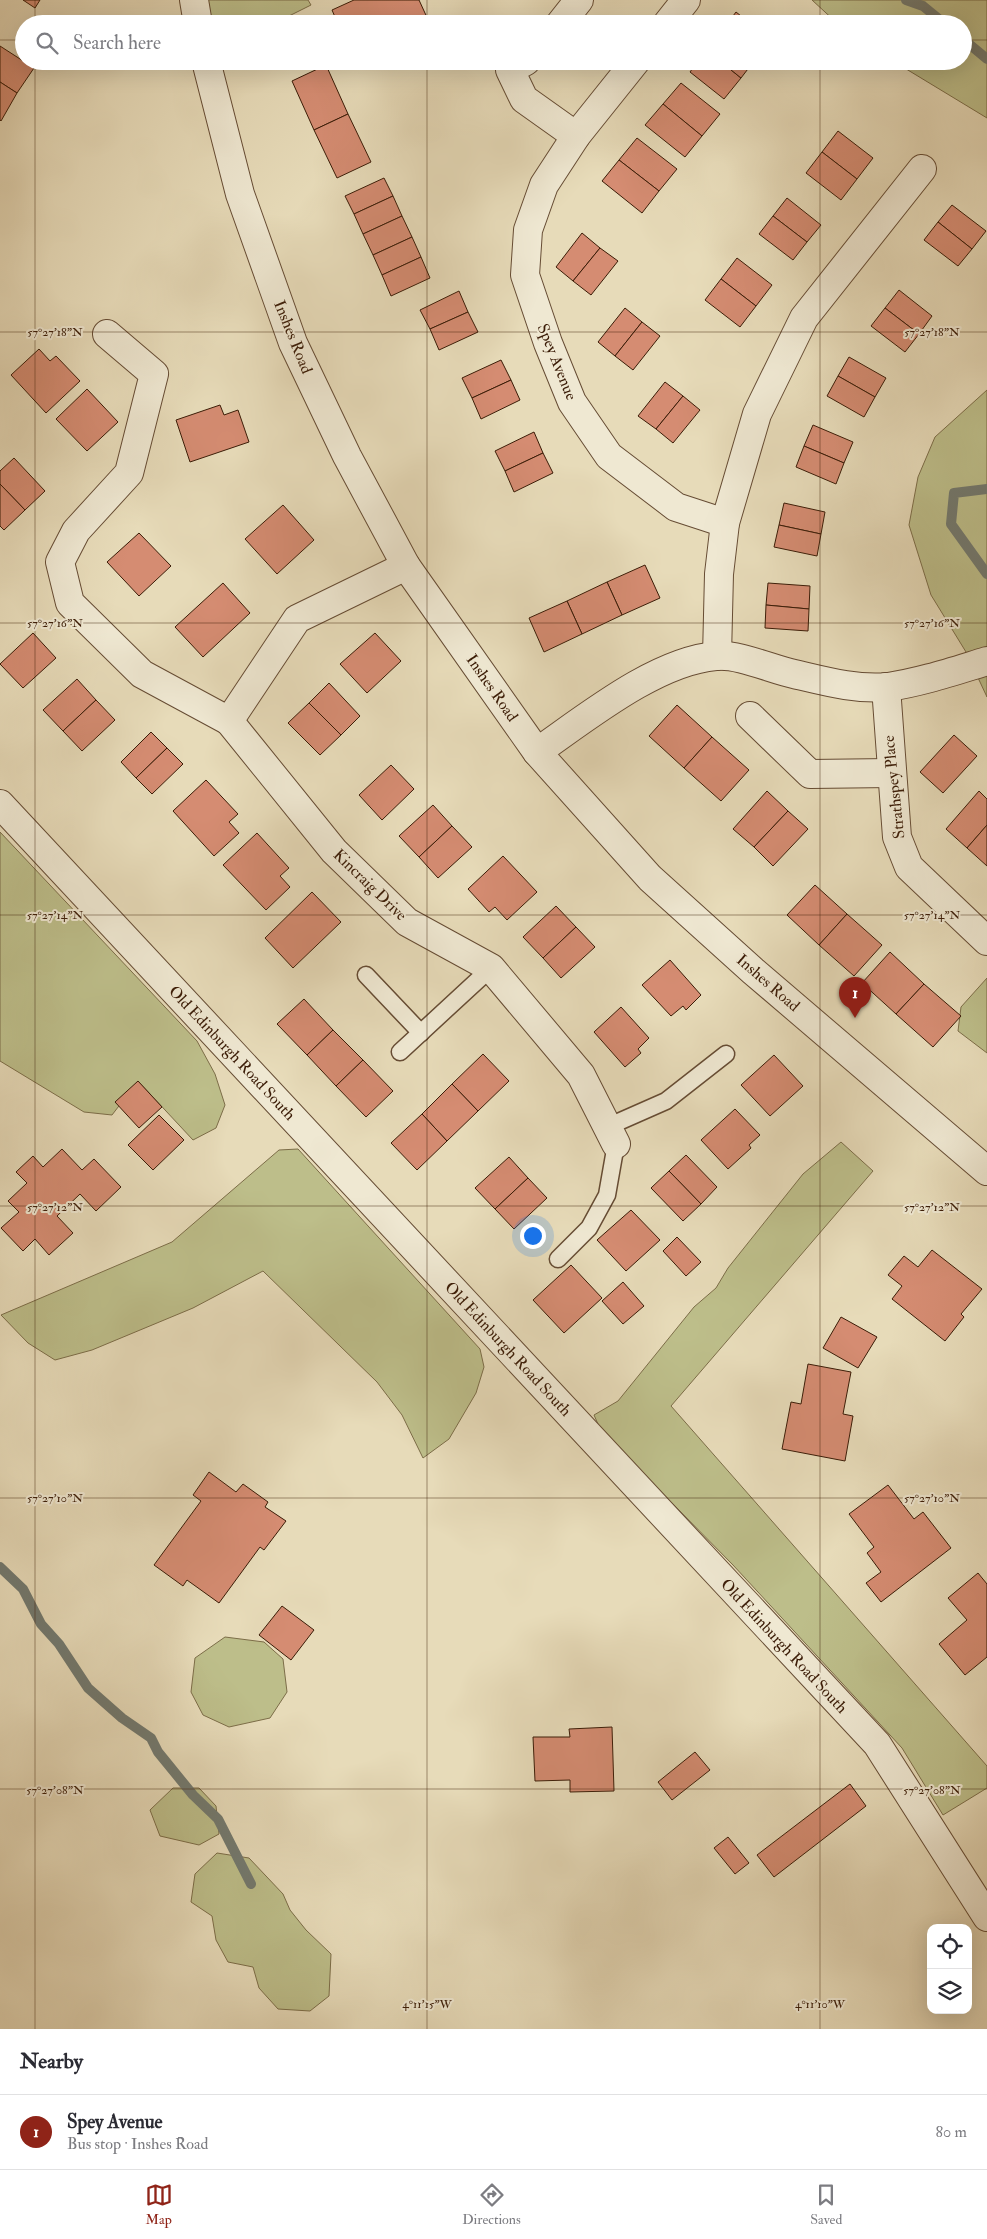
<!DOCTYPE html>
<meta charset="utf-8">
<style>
body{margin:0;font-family:"IM FELL Double Pica",serif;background:#f2f2f3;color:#2b2b33}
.controls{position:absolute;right:15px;bottom:15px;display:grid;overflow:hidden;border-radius:10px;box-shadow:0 5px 20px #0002}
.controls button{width:45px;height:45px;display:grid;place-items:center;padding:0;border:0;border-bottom:1px solid #e1e1e2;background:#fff;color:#2b2b33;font:25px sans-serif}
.you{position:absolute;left:532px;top:1235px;width:18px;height:18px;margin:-12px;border:4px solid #fff;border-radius:50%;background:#1a73e8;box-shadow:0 0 0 8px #1a73e833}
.badge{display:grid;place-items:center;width:32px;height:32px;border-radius:50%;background:#8f2418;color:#fff;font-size:16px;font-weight:700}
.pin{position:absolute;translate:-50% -41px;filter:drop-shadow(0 1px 2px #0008)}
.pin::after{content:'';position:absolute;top:26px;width:18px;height:15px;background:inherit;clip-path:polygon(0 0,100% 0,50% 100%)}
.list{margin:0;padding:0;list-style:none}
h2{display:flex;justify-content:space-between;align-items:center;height:65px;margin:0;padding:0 20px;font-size:21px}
h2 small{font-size:16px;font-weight:400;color:#7c7c81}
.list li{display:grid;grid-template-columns:32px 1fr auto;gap:15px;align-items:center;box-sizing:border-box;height:75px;padding:0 20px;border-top:1px solid #e1e1e2}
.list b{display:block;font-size:19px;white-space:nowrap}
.list p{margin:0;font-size:16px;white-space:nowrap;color:#7c7c81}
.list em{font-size:16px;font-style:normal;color:#7c7c81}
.icon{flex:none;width:28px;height:28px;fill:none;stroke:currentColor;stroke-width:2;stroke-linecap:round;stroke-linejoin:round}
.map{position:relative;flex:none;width:987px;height:2029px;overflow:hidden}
.search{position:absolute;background:#fff;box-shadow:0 5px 20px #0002;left:15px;right:15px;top:15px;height:55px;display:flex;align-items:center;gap:12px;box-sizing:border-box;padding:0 18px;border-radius:28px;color:#7c7c81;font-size:19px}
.sheet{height:140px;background:#fff}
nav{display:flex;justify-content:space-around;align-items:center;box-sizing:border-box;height:70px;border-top:1px solid #e1e1e2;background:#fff;font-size:14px;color:#7c7c81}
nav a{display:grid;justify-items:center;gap:2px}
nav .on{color:#8f2418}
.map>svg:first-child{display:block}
.green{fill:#bdbe8a;stroke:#7c6d48}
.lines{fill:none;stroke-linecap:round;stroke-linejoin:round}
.stream{stroke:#737a70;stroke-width:10}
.building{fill:#d58c72;stroke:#3b1c07}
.service-casing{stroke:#664c34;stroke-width:19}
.minor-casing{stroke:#664c34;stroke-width:30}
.tertiary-casing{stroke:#664c34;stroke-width:30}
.service{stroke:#efe8d2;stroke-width:16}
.minor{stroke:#efe8d2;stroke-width:28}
.tertiary{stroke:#efe8d2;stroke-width:28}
.ticks{fill:none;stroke:#3b1c07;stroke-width:1;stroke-opacity:0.45}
.labels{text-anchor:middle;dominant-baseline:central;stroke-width:4;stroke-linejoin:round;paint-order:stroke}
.street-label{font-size:16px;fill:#3b1c07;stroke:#efe8d2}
.ticks-label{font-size:12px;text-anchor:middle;fill:#3b1c07;stroke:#efe8d2;stroke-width:4;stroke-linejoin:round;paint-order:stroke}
</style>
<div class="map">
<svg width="987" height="2029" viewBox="0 0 987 2029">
<rect width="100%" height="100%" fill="#e7dbb9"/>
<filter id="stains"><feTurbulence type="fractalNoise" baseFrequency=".004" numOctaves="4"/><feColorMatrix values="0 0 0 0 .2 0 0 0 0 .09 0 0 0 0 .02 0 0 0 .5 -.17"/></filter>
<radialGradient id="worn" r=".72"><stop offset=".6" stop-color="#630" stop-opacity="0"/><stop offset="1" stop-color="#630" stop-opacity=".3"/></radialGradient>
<g class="green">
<path d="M 200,0 L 308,0 L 311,5 L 273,24 L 204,24 Z"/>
<path d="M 812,0 L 987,0 L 987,118 L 893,61 L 963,61 L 963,24 L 838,24 Z"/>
<path d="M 987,390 L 987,697 L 966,652 L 931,595 L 909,525 L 918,477 L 935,437 Z"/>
<path d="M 0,832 L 197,1041 L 215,1074 L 225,1105 L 216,1128 L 193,1140 L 138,1081 L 112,1115 L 84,1112 L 0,1061 Z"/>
<path d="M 987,978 L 987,1053 L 958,1031 L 961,1007 Z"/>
<path d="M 841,1142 L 873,1171 L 671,1406 L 987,1766 L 987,1788 L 943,1815 L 902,1748 L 733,1565 L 601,1431 L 594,1415 L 618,1401 L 694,1307 L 716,1288 L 728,1268 L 803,1174 Z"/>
<path d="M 298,1149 L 480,1349 L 484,1367 L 476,1393 L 449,1439 L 423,1458 L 402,1415 L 377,1382 L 263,1271 L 193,1308 L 92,1350 L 55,1360 L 28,1343 L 1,1315 L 172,1242 L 279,1150 Z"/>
<path d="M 225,1637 L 264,1642 L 283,1659 L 287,1692 L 270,1718 L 229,1727 L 203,1715 L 191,1692 L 195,1658 Z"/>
<path d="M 173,1788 L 199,1788 L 216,1806 L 219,1834 L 199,1845 L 160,1836 L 150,1810 Z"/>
<path d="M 217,1853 L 249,1858 L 283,1894 L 290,1910 L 306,1930 L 331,1954 L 329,1996 L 310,2011 L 278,2009 L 259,1988 L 253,1967 L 228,1962 L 216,1940 L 212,1916 L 191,1902 L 195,1874 Z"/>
</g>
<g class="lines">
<g class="stream">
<path d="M 906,0 L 923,6 L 945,24"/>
<path d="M 963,39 L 987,59"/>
<path d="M 987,489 L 954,493 L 951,524 L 987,574"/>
<path d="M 0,1567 L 23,1589 L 41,1624 L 59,1644 L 88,1688 L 122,1718 L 151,1738 L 158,1752 L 193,1795 L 218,1819 L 251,1884"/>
</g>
</g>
<g class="building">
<path d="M 23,0 L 40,0 L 35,8 Z"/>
<path d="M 354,0 L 419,0 L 430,24 L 338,24 L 332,10 Z"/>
<path d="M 736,12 L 751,24 L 727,24 Z"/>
<path d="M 0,46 L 34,68 L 17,93 L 0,82 Z"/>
<path d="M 698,61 L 720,61 L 741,78 L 724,99 L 690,72 Z"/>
<path d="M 720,61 L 754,61 L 741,78 Z"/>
<path d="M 326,65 L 348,114 L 314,130 L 292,81 Z"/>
<path d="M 0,82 L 17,93 L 1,121 L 0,120 Z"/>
<path d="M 681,83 L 720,114 L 702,136 L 663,104 Z"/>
<path d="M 663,104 L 702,136 L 685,157 L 645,125 Z"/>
<path d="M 348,114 L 371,162 L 337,178 L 314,130 Z"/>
<path d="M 838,131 L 873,158 L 857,179 L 822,152 Z"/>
<path d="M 637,138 L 677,169 L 659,191 L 619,160 Z"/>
<path d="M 822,152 L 857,179 L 841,200 L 806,173 Z"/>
<path d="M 619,160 L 659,191 L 642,213 L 602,181 Z"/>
<path d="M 384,178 L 393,196 L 354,214 L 345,196 Z"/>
<path d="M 393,196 L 402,216 L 363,234 L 354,214 Z"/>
<path d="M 787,198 L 821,225 L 807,242 L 773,216 Z"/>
<path d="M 952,205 L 986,231 L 972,249 L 938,222 Z"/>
<path d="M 402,216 L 412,237 L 373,255 L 363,234 Z"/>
<path d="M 773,216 L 807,242 L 793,260 L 759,234 Z"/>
<path d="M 938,222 L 972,249 L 958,266 L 924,240 Z"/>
<path d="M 582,233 L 600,248 L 573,281 L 556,267 Z"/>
<path d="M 412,237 L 421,257 L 382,275 L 373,255 Z"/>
<path d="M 600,248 L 618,261 L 591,295 L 573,281 Z"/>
<path d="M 421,257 L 430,278 L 391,296 L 382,275 Z"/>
<path d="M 737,258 L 772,285 L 756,306 L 721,279 Z"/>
<path d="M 721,279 L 756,306 L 740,327 L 705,300 Z"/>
<path d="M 899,290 L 932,316 L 919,334 L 885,308 Z"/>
<path d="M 459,291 L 468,312 L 430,329 L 420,310 Z"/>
<path d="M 625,308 L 642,322 L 615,356 L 598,342 Z"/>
<path d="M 885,308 L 919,334 L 905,352 L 871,326 Z"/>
<path d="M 468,312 L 478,332 L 439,350 L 430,329 Z"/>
<path d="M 642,322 L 660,336 L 633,370 L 615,356 Z"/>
<path d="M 39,349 L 50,361 L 56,356 L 80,381 L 46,413 L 11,375 Z"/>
<path d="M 849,357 L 886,378 L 875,397 L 838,376 Z"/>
<path d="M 501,360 L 511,380 L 472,398 L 462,378 Z"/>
<path d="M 838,376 L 875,397 L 864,417 L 827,396 Z"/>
<path d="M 511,380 L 520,400 L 481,419 L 472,398 Z"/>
<path d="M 665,382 L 683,396 L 656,429 L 638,416 Z"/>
<path d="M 87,389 L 118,422 L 87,451 L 56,419 Z"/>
<path d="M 683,396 L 700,410 L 673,443 L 656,429 Z"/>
<path d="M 220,405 L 224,415 L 238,410 L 249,442 L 190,462 L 176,420 Z"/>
<path d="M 813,425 L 853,442 L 844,463 L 804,446 Z"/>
<path d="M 534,432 L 543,453 L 505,471 L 495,451 Z"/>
<path d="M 804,446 L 844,463 L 836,484 L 796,467 Z"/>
<path d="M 543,453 L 553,473 L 514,492 L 505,471 Z"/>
<path d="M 14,458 L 45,491 L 25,510 L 0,484 L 0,471 Z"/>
<path d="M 0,484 L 25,510 L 4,530 L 0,526 Z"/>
<path d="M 784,503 L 825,512 L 821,534 L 779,525 Z"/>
<path d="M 283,505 L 314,540 L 277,574 L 245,539 Z"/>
<path d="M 779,525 L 821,534 L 817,556 L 774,547 Z"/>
<path d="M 139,533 L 171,566 L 139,596 L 107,562 Z"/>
<path d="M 645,565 L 660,598 L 622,615 L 607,582 Z"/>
<path d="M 607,582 L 622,615 L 582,634 L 567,601 Z"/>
<path d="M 223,583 L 250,613 L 203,657 L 175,627 Z"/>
<path d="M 768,583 L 810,586 L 809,609 L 766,605 Z"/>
<path d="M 567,601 L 582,634 L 544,652 L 529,618 Z"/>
<path d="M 766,605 L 809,609 L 808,631 L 765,628 Z"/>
<path d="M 33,633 L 56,658 L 23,688 L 0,664 Z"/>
<path d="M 375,633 L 401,661 L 367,693 L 340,664 Z"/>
<path d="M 77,679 L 96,700 L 63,731 L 43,710 Z"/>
<path d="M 329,683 L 360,716 L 341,735 L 309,703 Z"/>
<path d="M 96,700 L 115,720 L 82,751 L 63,731 Z"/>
<path d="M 309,703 L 341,735 L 320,755 L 288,723 Z"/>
<path d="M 677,705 L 712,737 L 684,768 L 649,736 Z"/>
<path d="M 151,732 L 167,748 L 136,778 L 121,762 Z"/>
<path d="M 954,735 L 977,756 L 943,793 L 920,772 Z"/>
<path d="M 712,737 L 749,770 L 721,801 L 684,768 Z"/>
<path d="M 167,748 L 183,764 L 152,794 L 136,778 Z"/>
<path d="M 391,765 L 414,789 L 382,820 L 359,795 Z"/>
<path d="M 206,780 L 238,814 L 229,822 L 239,833 L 214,856 L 173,811 Z"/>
<path d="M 767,791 L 788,811 L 754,847 L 733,829 Z"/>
<path d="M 979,791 L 987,799 L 987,825 L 967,848 L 946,829 Z"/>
<path d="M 433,805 L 452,826 L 419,857 L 399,836 Z"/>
<path d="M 788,811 L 808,829 L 773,866 L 754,847 Z"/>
<path d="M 987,825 L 987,866 L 967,848 Z"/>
<path d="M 452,826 L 472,847 L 438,878 L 419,857 Z"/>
<path d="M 257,833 L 289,868 L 280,876 L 290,887 L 266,910 L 223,865 Z"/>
<path d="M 503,856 L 537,892 L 507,920 L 495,907 L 489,912 L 468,889 Z"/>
<path d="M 815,885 L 847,914 L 819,945 L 787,915 Z"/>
<path d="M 312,892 L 341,922 L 293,968 L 265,938 Z"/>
<path d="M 556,906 L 576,927 L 543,958 L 523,937 Z"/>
<path d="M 847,914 L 882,945 L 854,976 L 819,945 Z"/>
<path d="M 576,927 L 595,947 L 561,978 L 543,958 Z"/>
<path d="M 890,952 L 924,984 L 896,1014 L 862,983 Z"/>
<path d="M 670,960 L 701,995 L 686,1010 L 683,1006 L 671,1016 L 642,985 Z"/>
<path d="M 924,984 L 961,1016 L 933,1047 L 896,1014 Z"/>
<path d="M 304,999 L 333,1030 L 307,1055 L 277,1024 Z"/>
<path d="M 621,1007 L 649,1038 L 638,1049 L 641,1053 L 625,1067 L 594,1032 Z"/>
<path d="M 333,1030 L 363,1060 L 336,1086 L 307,1055 Z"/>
<path d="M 483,1054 L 509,1081 L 478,1111 L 452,1084 Z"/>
<path d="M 774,1055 L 803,1086 L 770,1116 L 741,1085 Z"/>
<path d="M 363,1060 L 393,1091 L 366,1117 L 336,1086 Z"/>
<path d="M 138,1081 L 162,1107 L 139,1128 L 115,1102 Z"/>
<path d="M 452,1084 L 478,1111 L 447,1141 L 422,1114 Z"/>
<path d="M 735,1109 L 760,1135 L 749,1145 L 751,1148 L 728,1169 L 701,1140 Z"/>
<path d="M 422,1114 L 447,1141 L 417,1170 L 391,1143 Z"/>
<path d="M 159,1115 L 184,1140 L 153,1170 L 128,1145 Z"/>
<path d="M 62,1149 L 82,1170 L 94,1159 L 121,1187 L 96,1211 L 80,1194 L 57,1216 L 73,1233 L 49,1255 L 35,1239 L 23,1251 L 1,1228 L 19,1212 L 8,1201 L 27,1183 L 16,1172 L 33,1156 L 43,1167 Z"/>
<path d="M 686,1155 L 717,1187 L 701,1204 L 669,1171 Z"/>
<path d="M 509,1157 L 528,1178 L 495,1209 L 475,1188 Z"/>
<path d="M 669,1171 L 701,1204 L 683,1221 L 651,1188 Z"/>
<path d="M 528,1178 L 547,1198 L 514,1229 L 495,1209 Z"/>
<path d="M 631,1210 L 660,1240 L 626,1271 L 597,1240 Z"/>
<path d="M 677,1237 L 701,1262 L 686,1276 L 663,1251 Z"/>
<path d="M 932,1250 L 982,1289 L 961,1314 L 964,1317 L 945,1341 L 892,1299 L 902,1286 L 888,1275 L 904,1256 L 918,1267 Z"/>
<path d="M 571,1265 L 602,1298 L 564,1333 L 533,1300 Z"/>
<path d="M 623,1282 L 644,1306 L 623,1324 L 602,1301 Z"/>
<path d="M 841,1317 L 877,1337 L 858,1368 L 823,1348 Z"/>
<path d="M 808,1364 L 851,1372 L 843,1414 L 853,1416 L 845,1461 L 782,1449 L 791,1402 L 801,1404 Z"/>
<path d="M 209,1472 L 236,1492 L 243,1484 L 268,1502 L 265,1507 L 286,1521 L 264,1550 L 260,1547 L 219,1603 L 187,1580 L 183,1586 L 154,1565 L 201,1501 L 193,1495 Z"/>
<path d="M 888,1485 L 914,1519 L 923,1512 L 951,1548 L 881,1602 L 866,1583 L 881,1572 L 867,1553 L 874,1547 L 849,1514 Z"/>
<path d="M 978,1573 L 987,1584 L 987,1657 L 965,1675 L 939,1644 L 967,1620 L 948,1598 Z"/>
<path d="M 282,1606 L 314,1630 L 291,1660 L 259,1635 Z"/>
<path d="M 612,1727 L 614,1791 L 570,1792 L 570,1780 L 535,1781 L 533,1737 L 570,1737 L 569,1729 Z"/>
<path d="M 695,1752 L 710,1770 L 672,1800 L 658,1782 Z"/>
<path d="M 850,1784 L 866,1806 L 774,1877 L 757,1855 Z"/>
<path d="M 728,1837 L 749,1863 L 735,1874 L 714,1848 Z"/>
</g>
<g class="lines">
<g class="service-casing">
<g id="service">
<path d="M 366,975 L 421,1033"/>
<path d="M 400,1052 L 491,968"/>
<path d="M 607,1127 L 666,1101 L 726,1054"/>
<path d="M 558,1259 L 589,1228 L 607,1195 L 616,1144"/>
</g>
</g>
<g class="minor-casing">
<g id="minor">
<path d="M 560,24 L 579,0"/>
<path d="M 667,24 L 686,0"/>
<path d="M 526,61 L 510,70 L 524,99 L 576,136"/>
<path d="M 636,61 L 576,136 L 544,185 L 528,230 L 525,275 L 548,343 L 572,402 L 609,456 L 676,507 L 725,523"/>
<path d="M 107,334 L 154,374 L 129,473 L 76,531 L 60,562 L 70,603 L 142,674 L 229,721 L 297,619 L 406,566"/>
<path d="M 717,656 L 719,574 L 725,523 L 757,414 L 804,318 L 922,169"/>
<path d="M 886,687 L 897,837 L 909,867 L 987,941"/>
<path d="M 750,716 L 810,774 L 891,773"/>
<path d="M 229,721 L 334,851 L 407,922 L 491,968 L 581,1075 L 616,1144"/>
<path d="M 537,752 C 586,718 656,661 716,656 C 739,654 771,669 794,674 C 824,681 856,690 888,687 C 922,682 954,671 987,661"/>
<path d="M 0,804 L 877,1744 L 987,1917"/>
</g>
</g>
<g class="tertiary-casing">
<g id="tertiary">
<path d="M 194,0 L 198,24"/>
<path d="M 206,61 L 240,194 L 293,343 L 347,456 L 406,566 L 537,752 L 650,878 L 753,971 L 987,1171"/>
</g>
</g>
<use href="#service" class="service"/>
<use href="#minor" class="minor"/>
<use href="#tertiary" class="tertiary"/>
</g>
<path class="ticks" d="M 35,0 L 35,24M 427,0 L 427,24M 820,0 L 820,24M 0,40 L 24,40M 963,40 L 987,40M 35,61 L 35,2029M 427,61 L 427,2029M 820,61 L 820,2029M 0,332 L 987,332M 0,623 L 987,623M 0,915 L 987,915M 0,1206 L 987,1206M 0,1498 L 987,1498M 0,1789 L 987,1789"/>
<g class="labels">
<g class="street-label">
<text transform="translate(293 337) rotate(68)">Inshes Road</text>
<text transform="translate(557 362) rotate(68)">Spey Avenue</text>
<text transform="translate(492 688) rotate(55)">Inshes Road</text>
<text transform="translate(894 787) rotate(-96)">Strathspey Place</text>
<text transform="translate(370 885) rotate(44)">Kincraig Drive</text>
<text transform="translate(768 983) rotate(41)">Inshes Road</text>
<text transform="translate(232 1053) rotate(47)">Old Edinburgh Road South</text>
<text transform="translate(508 1349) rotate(47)">Old Edinburgh Road South</text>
<text transform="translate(784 1646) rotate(47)">Old Edinburgh Road South</text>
</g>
</g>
<g class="ticks-label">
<text x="55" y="336">57°27'18"N</text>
<text x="932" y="336">57°27'18"N</text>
<text x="55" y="627">57°27'16"N</text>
<text x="932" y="627">57°27'16"N</text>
<text x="55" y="919">57°27'14"N</text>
<text x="932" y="919">57°27'14"N</text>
<text x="55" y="1211">57°27'12"N</text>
<text x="932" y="1211">57°27'12"N</text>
<text x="55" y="1502">57°27'10"N</text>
<text x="932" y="1502">57°27'10"N</text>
<text x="55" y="1794">57°27'08"N</text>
<text x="932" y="1794">57°27'08"N</text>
<text x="427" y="2008">4°11'15"W</text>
<text x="820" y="2008">4°11'10"W</text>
</g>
<rect width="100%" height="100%" filter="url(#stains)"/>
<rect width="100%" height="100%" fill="url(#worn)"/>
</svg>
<div class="controls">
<button><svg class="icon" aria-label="locate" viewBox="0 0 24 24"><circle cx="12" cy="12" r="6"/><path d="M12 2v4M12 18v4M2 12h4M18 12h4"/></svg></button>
<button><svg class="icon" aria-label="layers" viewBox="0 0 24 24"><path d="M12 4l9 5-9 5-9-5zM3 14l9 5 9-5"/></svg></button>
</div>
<div class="you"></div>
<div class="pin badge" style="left:855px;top:1018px">1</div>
<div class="search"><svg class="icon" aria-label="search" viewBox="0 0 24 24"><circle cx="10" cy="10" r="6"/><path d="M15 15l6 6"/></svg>Search here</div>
</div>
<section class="sheet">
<h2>Nearby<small></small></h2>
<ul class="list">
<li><span class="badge">1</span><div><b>Spey Avenue</b><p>Bus stop · Inshes Road</p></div><em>80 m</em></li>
</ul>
</section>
<nav>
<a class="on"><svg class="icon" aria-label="map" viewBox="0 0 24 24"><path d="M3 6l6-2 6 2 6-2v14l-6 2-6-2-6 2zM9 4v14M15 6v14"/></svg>Map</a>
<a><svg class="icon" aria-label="directions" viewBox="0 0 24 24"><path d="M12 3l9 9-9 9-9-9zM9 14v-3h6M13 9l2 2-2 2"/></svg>Directions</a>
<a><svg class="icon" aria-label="saved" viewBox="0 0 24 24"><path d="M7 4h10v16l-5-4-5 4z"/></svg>Saved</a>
</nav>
